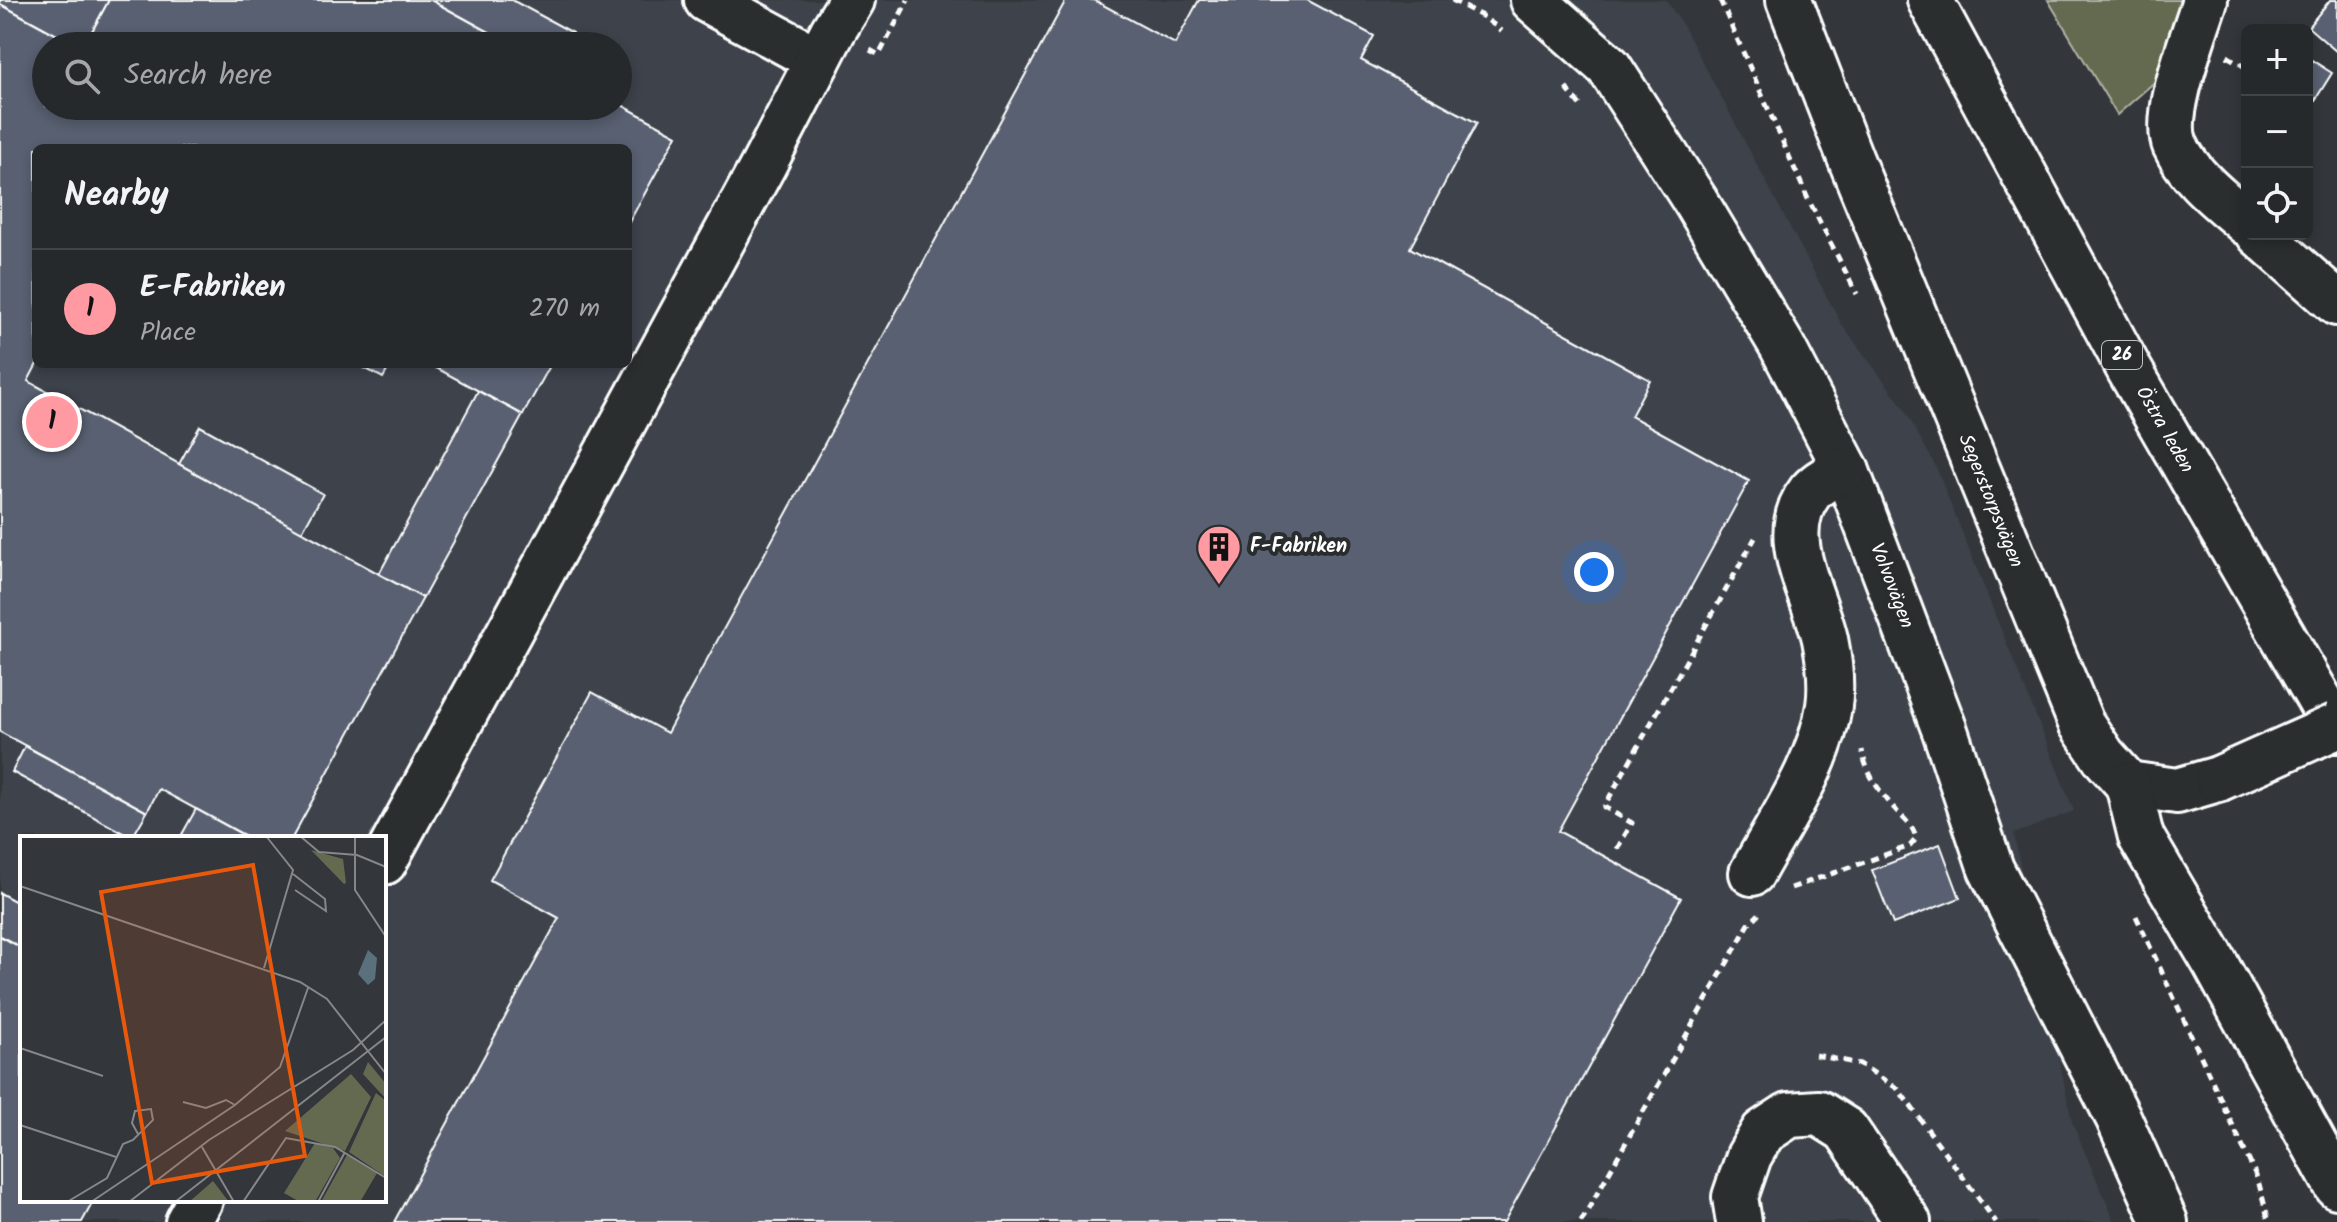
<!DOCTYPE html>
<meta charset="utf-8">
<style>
body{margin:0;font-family:Kalam,sans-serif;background:#2e3134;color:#f1f3f6}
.controls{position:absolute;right:24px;top:24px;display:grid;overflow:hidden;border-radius:12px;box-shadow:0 4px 12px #0003}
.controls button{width:72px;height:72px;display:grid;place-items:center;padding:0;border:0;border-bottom:2px solid #424548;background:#26292c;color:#f1f3f6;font:40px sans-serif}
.you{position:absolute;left:1594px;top:572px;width:28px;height:28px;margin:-20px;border:6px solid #fff;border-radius:50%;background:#1a73e8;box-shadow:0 0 0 12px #1a73e833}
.badge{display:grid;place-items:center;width:52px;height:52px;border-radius:50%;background:#ff9aa2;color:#111;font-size:26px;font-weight:700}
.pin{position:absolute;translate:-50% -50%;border:4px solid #fff;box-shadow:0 2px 8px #0006}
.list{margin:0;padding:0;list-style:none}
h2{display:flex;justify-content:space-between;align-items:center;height:104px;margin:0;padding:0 32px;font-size:34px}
h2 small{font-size:26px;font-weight:400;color:#a4a6a9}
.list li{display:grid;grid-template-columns:52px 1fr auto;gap:24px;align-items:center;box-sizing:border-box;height:120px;padding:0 32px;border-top:2px solid #424548}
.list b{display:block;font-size:30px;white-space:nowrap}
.list p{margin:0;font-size:26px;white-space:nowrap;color:#a4a6a9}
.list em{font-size:26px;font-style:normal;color:#a4a6a9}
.icon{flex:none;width:44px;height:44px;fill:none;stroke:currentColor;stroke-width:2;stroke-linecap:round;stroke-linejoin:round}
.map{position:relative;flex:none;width:2337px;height:1222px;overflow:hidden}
.search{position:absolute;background:#26292c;box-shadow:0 4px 12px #0003;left:32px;top:32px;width:600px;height:88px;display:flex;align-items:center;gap:20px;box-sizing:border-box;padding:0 28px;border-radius:44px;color:#a4a6a9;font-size:30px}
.panel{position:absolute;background:#26292c;box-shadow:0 4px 12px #0003;left:32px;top:144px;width:600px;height:224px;border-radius:12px}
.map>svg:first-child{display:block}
.built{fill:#3e434b;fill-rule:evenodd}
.green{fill:#646a50;stroke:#b2b4a8;stroke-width:2}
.building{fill:#586071;stroke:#fff;stroke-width:2}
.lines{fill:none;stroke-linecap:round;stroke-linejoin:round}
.minor-casing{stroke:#fff;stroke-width:50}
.highway-casing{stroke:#fff;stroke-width:50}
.path{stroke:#fff;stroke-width:5;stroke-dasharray:8 6;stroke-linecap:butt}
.minor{stroke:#2a2d2e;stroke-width:44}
.highway{stroke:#2a2d2e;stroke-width:44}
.minor-bridge-casing{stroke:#fff;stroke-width:50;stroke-linecap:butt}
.minor-bridge{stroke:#2a2d2e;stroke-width:44}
.labels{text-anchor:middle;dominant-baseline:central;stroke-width:8;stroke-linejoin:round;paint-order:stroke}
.shield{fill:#2a2d2e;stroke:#bfc0c0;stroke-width:2}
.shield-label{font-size:18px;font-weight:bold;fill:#fff}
.street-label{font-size:20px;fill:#fff;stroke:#2a2d2e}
.poi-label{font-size:20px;font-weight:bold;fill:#fff;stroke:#2a2d2e;text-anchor:start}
.inset-road{fill:none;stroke:#858789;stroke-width:2}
.view{fill:#e8590c;fill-opacity:0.15;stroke:#e8590c;stroke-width:4}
.inset-edge{fill:none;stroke:#fff;stroke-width:4}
</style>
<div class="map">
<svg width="2337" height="1222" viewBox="0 0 2337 1222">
<rect width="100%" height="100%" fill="#33373b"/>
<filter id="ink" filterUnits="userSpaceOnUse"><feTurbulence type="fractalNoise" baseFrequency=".0125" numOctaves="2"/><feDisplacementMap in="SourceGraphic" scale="16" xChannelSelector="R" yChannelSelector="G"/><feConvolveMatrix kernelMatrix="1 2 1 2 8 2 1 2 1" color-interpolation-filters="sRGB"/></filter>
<g filter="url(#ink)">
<path class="built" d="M 0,0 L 1666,0 L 1684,27 L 1842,325 L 1902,405 L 1935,465 L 2074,811 L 2014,834 L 2072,1122 L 2115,1222 L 0,1222 ZM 46,46 L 618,46 L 618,106 L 46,106 ZM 36,148 L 628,148 L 628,364 L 36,364 ZM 22,838 L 384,838 L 384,1200 L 22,1200 Z"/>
<path class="green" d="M 2048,0 L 2187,0 L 2158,79 L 2117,115 Z"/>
<g class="building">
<path d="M 0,0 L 109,0 L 84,46 L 77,46 L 0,4 Z"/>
<path d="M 109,0 L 431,0 L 515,46 L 84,46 Z"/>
<path d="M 431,0 L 512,0 L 573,33 L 566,46 L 515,46 Z"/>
<path d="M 1066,0 L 1094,0 L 1175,44 L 1199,0 L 1307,0 L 1374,36 L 1361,60 L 1477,123 L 1410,248 L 1650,380 L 1631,416 L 1749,481 L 1558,831 L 1681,898 L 1504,1222 L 394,1222 L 559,918 L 490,880 L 592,692 L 667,733 Z"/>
<path d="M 2330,0 L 2337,0 L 2337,52 L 2308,27 Z"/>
<path d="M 0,4 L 77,46 L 46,46 L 46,106 L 618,106 L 618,103 L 677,135 L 628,224 L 628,148 L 36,148 L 37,364 L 28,381 L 423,598 L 292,838 L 249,838 L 159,789 L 147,812 L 0,732 Z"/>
<path d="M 2307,57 L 2332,73 L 2307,113 Z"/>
<path d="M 357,364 L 391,364 L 383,378 Z"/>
<path d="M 429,364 L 551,364 L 523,415 Z"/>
<path d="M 478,391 L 523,415 L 423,598 L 379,574 Z"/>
<path d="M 200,426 L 323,494 L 302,532 L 179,464 Z"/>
<path d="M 25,746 L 147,812 L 132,838 L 12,772 Z"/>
<path d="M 196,809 L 249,838 L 180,838 Z"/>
<path d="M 1940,844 L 1960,898 L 1893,924 L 1872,870 Z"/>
<path d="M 0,893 L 22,905 L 22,948 L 0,936 Z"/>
<path d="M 0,936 L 22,948 L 22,1200 L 94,1200 L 82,1222 L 0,1222 Z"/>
</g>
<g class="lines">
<g class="minor-casing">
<g id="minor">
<path d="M 707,0 L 818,60"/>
<path d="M 1533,0 L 1609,67 L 1696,202 L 1782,346 L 1846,469 L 1945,731 L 1991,869 L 2118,1117 L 2165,1222"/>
<path d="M 1789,0 L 1851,160 L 2081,723 L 2103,756 L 2128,784 L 2177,791 L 2218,779"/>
<path d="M 2205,0 C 2195,33 2162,114 2175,145 C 2190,178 2221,200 2247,223"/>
<path d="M 2259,234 L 2337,303"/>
<path d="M 2128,784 L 2141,837 L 2215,963 L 2337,1186"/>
<path d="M 384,862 L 764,164 L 833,31 L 852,0"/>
<path d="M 1752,873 C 1780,821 1820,765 1829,706 C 1832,685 1829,659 1825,639 C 1815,594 1776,536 1810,492 C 1819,481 1833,475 1846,469"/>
<path d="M 188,1222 L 200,1200"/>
<path d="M 1739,1222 L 1735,1197 L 1749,1156 L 1763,1132 L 1789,1115 L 1819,1113 L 1846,1130 L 1908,1222"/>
</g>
</g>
<g class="highway-casing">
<path id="highway" d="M 1930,0 L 2129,369 L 2337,730"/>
</g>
<g class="path">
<path d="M 1452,0 L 1482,16 L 1502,31"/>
<path d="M 1720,0 L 1808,199 L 1857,294"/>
<path d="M 870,50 L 879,55 L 908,0"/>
<path d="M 2227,56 L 2247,68"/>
<path d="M 1566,88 L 1580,105"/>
<path d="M 1617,849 L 1632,823 L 1604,807 L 1755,538"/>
<path d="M 1791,888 L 1910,846 L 1916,839 C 1914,825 1903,819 1894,808 C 1879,791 1866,773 1862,750"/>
<path d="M 2136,916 L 2258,1180 L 2269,1222"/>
<path d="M 1815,1055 L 1860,1064 L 1898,1089 L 1996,1222"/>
<path d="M 1581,1222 L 1749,924 L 1759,914"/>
</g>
<use href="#minor" class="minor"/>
<use href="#highway" class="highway"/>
<g class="minor-bridge-casing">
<path id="minor-bridge" d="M 2218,779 L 2337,726"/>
</g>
<use href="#minor-bridge" class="minor-bridge"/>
</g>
</g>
<defs>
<g id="building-pin" transform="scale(2.3)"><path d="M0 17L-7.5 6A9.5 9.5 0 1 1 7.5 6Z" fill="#ff9aa2" stroke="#2a2d2e"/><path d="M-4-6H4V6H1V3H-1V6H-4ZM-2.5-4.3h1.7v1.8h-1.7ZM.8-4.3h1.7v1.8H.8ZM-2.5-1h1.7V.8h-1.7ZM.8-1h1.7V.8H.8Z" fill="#111"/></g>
</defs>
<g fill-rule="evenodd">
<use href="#building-pin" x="1219" y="547"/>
</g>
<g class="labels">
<rect class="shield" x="2102" y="341" width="40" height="28" rx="6"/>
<g class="shield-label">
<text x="2122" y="355">26</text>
</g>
<g class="street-label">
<text transform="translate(2164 430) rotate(60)">Östra leden</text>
<text transform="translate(1990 501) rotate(68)">Segerstorpsvägen</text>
<text transform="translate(1891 586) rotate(69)">Volvovägen</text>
</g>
<g class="poi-label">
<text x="1250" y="547">F-Fabriken</text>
</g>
</g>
<g transform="translate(20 836)">
<rect width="366" height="366" fill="#33373b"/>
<path d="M 291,14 L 323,23 L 326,47 L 324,48 ZM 348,226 L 366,248 L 366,263 L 343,238 ZM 331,238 L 351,261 L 325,315 L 265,295 ZM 356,257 L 366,265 L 366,341 L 329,316 ZM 295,307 L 313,312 L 320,322 L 295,366 L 280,366 L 264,357 ZM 327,319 L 357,337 L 340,366 L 301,366 ZM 193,345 L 209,366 L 169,366 Z" fill="#646a50"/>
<path d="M 348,114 L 357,122 L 355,143 L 348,149 L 338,138 Z" fill="#5a707d"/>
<path class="inset-road" d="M 280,0 L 299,16 L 337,19 L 366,31M 335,0 L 335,54 L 366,101M 273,38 L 305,63 L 306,75 L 275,54M 0,50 L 280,146 L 307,163 L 366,238M 244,132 L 273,34 L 246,0M 0,212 L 83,240M 163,266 L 186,272 L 206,264 L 215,269M 0,289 L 96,321M 182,311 L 214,366M 47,366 L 87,342 L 103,308 L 113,304 L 133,284 L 131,273 L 115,275 L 112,287 L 118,298M 71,366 L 215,269 L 260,231 L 288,152M 109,366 L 189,304 L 333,214 L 366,184M 155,366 L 366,201M 223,366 L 266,302 L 315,311 L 366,342M 298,366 L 325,316"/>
<path class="view" d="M 233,29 L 285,320 L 132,347 L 81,56 Z"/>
<rect width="366" height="366" class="inset-edge"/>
</g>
</svg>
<div class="controls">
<button>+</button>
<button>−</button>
<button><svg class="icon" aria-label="locate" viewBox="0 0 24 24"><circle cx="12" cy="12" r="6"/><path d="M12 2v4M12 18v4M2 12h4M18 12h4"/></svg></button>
</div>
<div class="you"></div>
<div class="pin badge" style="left:52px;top:422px">1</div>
<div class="search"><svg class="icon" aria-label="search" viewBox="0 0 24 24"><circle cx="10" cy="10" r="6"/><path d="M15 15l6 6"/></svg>Search here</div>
<section class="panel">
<h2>Nearby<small></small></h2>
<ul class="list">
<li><span class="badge">1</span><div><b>E-Fabriken</b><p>Place</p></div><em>270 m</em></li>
</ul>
</section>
</div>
